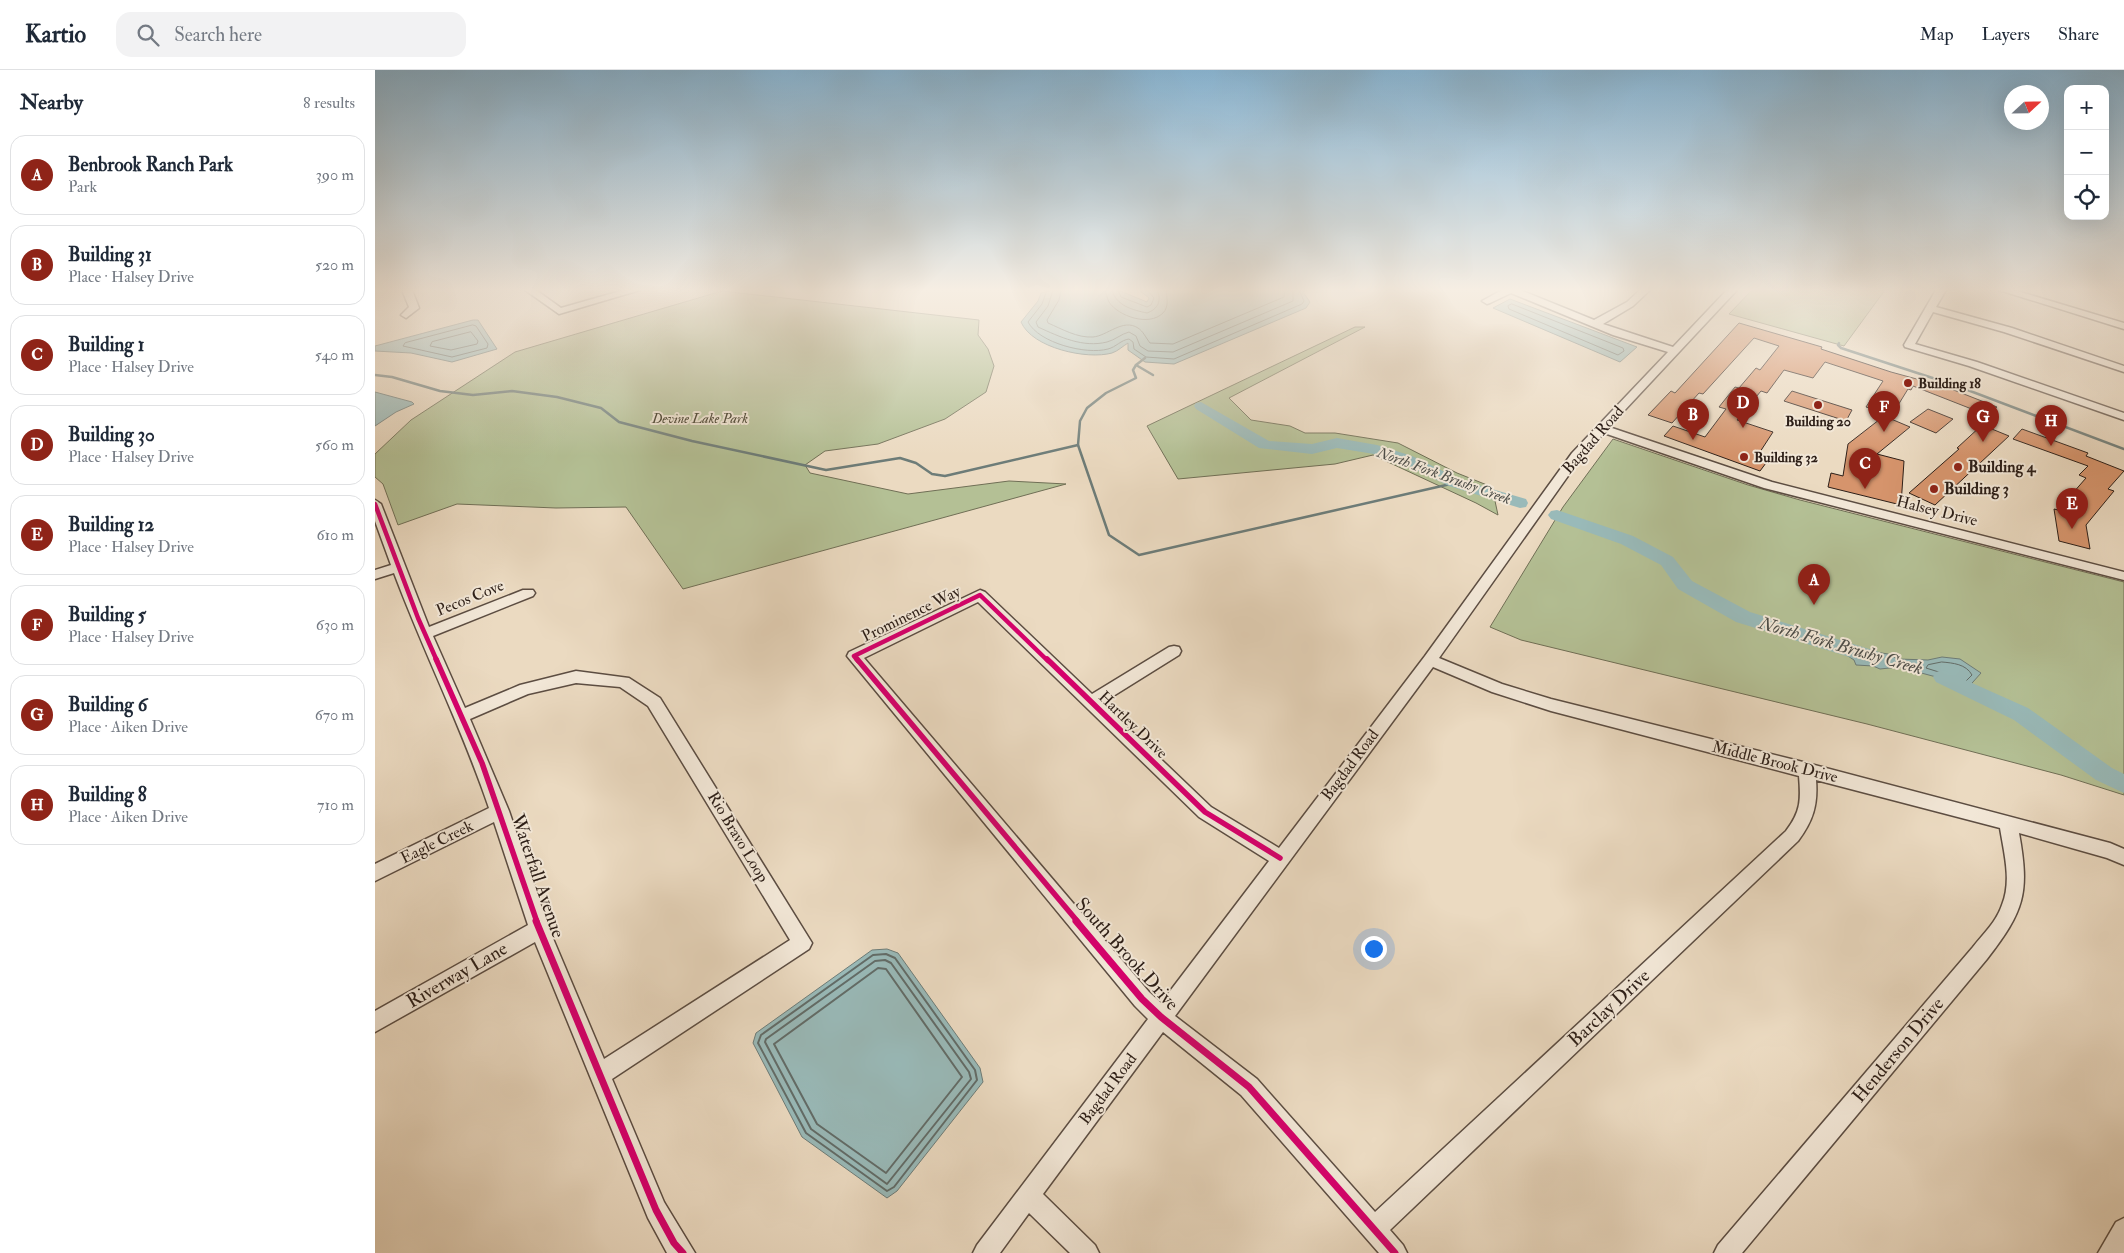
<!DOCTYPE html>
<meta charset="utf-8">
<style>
body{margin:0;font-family:"IM FELL Double Pica",serif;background:#f2f2f3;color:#1f2937}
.controls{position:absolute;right:15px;top:15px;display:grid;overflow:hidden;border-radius:10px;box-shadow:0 5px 20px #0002}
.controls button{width:45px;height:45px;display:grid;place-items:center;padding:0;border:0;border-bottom:1px solid #e0e1e3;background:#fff;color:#1f2937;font:25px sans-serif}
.compass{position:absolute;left:1629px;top:15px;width:45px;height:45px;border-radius:50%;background:#fff;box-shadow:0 5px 20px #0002;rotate:68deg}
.you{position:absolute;left:998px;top:878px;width:18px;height:18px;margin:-12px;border:4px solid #fff;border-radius:50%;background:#1a73e8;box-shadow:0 0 0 8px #1a73e833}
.badge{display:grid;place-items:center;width:32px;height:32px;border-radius:50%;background:#8f2418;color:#fff;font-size:16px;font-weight:700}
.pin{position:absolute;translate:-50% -41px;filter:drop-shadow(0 1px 2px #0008)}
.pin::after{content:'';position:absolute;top:26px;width:18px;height:15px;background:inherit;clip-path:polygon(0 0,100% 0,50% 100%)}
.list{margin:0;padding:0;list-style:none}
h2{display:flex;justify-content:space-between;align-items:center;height:65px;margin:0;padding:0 20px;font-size:21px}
h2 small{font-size:16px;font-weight:400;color:#747a83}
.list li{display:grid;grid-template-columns:32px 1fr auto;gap:15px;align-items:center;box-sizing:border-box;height:80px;margin:0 10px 10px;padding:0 10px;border:1px solid #e0e1e3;border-radius:15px}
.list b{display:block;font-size:19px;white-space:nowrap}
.list p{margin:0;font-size:16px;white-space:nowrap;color:#747a83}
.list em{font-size:16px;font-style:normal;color:#747a83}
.icon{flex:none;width:28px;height:28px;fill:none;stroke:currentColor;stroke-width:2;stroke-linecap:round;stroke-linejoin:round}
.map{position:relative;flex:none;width:1749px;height:1183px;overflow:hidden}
header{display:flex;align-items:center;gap:30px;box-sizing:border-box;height:70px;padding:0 25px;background:#fff;border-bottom:1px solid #e0e1e3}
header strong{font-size:24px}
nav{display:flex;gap:28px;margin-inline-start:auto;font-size:18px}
.search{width:350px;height:45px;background:#f2f2f3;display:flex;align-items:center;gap:12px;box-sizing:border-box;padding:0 18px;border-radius:15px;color:#747a83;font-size:19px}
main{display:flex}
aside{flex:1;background:#fff}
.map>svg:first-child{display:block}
.green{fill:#b4c095;stroke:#706f56}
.water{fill:#99bab9;stroke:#6d7c78}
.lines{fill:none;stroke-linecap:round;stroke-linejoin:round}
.shore-far1{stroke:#626c68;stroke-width:1}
.shore{stroke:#626c68;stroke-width:2}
.stream{stroke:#6d7c78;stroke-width:2.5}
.river{fill:#99bab9;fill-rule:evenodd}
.building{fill:#d6946c;stroke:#2c1e17}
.minor-casing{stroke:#5c4d42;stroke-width:3}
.minor{fill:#f2e7d7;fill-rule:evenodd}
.cycleway-far2-casing{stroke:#f2e7d7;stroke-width:7}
.cycleway-far1-casing{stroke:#f2e7d7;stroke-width:9}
.cycleway-casing{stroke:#f2e7d7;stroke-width:10}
.cycleway-far2{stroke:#d6006c;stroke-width:4.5}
.cycleway-far1{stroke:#d6006c;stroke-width:5.5}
.cycleway{stroke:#d6006c;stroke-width:7}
.poi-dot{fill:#8f2418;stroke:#f2e7d7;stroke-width:2}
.labels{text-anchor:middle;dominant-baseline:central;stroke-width:4;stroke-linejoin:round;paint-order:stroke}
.far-poi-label{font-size:14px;font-weight:bold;fill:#2c1e17;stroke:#f2e7d7;text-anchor:start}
.far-park-label{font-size:14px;font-style:italic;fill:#554f3d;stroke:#f2e7d7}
.far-water-label{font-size:15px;font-style:italic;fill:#4d4d48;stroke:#f2e7d7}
.street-label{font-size:16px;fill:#2c1e17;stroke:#f2e7d7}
.poi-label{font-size:16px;font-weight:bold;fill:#2c1e17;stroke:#f2e7d7;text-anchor:start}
.water-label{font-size:18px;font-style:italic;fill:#4d4d48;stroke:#f2e7d7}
.near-street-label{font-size:19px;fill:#2c1e17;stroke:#f2e7d7}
</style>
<header>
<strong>Kartio</strong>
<div class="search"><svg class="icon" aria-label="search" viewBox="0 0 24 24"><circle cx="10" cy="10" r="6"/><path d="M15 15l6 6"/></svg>Search here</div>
<nav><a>Map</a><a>Layers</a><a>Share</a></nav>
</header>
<main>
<aside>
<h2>Nearby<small>8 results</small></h2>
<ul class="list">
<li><span class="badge">A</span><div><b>Benbrook Ranch Park</b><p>Park</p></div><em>390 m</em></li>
<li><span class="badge">B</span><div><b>Building 31</b><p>Place · Halsey Drive</p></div><em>520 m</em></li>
<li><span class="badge">C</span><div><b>Building 1</b><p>Place · Halsey Drive</p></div><em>540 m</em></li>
<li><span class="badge">D</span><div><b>Building 30</b><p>Place · Halsey Drive</p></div><em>560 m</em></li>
<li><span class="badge">E</span><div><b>Building 12</b><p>Place · Halsey Drive</p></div><em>610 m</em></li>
<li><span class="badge">F</span><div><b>Building 5</b><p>Place · Halsey Drive</p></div><em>630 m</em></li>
<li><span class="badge">G</span><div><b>Building 6</b><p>Place · Aiken Drive</p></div><em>670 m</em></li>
<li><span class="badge">H</span><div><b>Building 8</b><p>Place · Aiken Drive</p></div><em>710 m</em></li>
</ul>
</aside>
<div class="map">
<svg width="1749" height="1183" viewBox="0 0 1749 1183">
<rect width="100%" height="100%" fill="#ebdac1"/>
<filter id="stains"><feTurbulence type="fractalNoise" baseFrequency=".004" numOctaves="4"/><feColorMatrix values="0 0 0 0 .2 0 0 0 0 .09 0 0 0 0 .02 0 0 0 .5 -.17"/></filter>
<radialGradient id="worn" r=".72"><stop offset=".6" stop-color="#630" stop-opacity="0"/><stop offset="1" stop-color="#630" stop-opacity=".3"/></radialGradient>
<g class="green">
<path d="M 1377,220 L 1510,220 L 1469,276 L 1354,244 Z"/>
<path d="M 347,221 L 604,250 L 603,265 L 613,279 L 619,296 L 611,322 L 570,349 L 503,374 L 450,381 L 430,395 L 435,403 L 533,424 L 634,411 L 691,414 L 308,519 L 251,437 L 181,438 L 82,434 L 23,455 L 8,414 L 0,407 L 0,384 L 36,350 L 140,282 Z"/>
<path d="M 980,257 L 990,257 L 854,328 L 876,350 L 915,356 L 930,363 L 960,363 L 1023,373 L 1082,403 L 1117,417 L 1123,445 L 1101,433 L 998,385 L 960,394 L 803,409 L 772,356 Z"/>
<path d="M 1238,369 L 1373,415 L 1425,430 L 1749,512 L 1749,725 L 1686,705 L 1492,654 L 1146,570 L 1115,557 L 1188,437 Z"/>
</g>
<g class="water">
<path d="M 678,220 L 743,220 L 772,232 L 774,228 L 764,220 L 932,220 L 928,222 L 935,232 L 931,238 L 799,294 L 770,292 L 753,280 L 753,273 C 748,276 743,281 737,283 C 712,290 657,278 646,252 L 663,231 L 666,223 Z"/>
<path d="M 1135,229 L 1262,277 L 1245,292 L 1118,238 Z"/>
<path d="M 98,250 L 103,250 L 122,279 L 77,292 L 36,283 L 0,281 L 0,276 Z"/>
<path d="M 0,322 L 37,332 L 39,334 L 21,342 L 0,356 Z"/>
<path d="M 1483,579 L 1513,584 L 1523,589 L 1553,590 L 1567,587 L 1585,589 L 1606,603 L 1590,621 L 1565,608 L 1524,597 L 1505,599 L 1498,596 L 1481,595 L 1479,590 L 1470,584 L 1472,580 Z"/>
<path d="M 512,879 L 523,883 L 605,998 L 608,1012 L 522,1121 L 512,1128 L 427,1067 L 378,973 L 381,963 L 497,880 Z"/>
</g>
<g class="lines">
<g class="shore-far1">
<path d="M 672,220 L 667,234 L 653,252 C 664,273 711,285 733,279 C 741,277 746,270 754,269 L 758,272 L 759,279 L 771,287 L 799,289 L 927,234 L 929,231 L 924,220"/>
<path d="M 678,220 L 673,236 L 661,252 L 663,257 C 685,267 708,278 732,272 C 740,270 746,264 754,262 L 761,266 L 765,276 L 773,281 L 798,282 L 918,231 L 918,220"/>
<path d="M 686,220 L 684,230 L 672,250 L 673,253 C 687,259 702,268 718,267 C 732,266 748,248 763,258 C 768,261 771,268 775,273 L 798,274 L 909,227 L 910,220"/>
<path d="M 730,220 C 731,223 732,228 734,232 C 743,246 774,257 788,243 C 794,237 792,228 791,220"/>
<path d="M 737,220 C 741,236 758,240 772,243 C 783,239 787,231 782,220"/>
<path d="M 743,220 L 746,227 L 772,237 L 776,235 L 779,228 L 772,220"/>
<path d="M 1137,234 L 1248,278 L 1249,281 L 1243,285 L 1134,239 L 1133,236 Z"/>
<path d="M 98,255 L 101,256 L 113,274 L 112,278 L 77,287 L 28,276 L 30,273 Z"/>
<path d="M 96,262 L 103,271 L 102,274 L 76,280 L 55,276 L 57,272 Z"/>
<path d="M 1567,592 C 1578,593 1591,594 1597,605 L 1588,614 L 1567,603 L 1551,598 L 1553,595 Z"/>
</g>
<g class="shore">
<path d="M 511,884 L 520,888 L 600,1000 L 602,1010 L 519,1117 L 512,1121 L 431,1063 L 383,973 L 386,965 L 498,885 Z"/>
<path d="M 510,890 L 516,893 L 594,1002 L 596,1009 L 512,1114 L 436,1059 L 390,972 L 391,969 L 500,891 Z"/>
<path d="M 503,898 L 511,899 L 587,1007 L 511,1103 L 442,1054 L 399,974 Z"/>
</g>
<g class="stream">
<path d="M 1464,273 L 1463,275 L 1466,278 L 1582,316 L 1749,379"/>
<path d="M 770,288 L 761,295 L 778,305"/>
<path d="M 761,295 L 758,300 L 761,308 L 731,323 L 712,338 L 705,351 L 703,375 L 734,465 L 764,485 L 1080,413"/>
<path d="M 0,305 L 17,307 L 65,321 L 98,325 L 137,321 L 182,327 L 226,338 L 244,352 L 317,371 L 451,400 L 525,388 L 541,393 L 557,404 L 570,406 L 703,375"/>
</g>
<g class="river">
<path d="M 826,332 L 894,371 L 937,374 L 962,368 L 1002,375 L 1037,386 L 1086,410 L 1151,429 L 1153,433 L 1151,437 L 1145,438 L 1074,416 L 1025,392 L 999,384 L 962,378 L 937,384 L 884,378 L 821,339 L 819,336 L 821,333 Z"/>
<path d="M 1182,440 L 1258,466 L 1298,487 L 1317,511 L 1375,542 L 1504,582 L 1507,587 L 1504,592 L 1497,594 L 1361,552 L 1303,519 L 1286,495 L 1246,474 L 1176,449 L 1173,445 L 1176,441 Z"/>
<path d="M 1568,600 L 1653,638 L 1737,698 L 1749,704 L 1749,723 L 1721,710 L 1639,650 L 1561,612 L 1558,607 L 1561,602 Z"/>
</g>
</g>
<g class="building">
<path d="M 1364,253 L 1447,277 L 1446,279 L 1516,302 L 1571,317 L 1622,337 L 1612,345 L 1538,316 L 1536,320 L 1533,319 L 1517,345 L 1491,337 L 1508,311 L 1450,292 L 1438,308 L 1409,300 L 1392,323 L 1386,321 L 1362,350 L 1398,362 L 1383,385 L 1394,389 L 1385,401 L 1289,366 L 1298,356 L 1330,367 L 1351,339 L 1344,337 L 1360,317 L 1364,318 L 1381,298 L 1385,300 L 1404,276 L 1379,268 L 1328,324 L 1324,323 L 1297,353 L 1273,345 L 1296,321 L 1300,323 Z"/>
<path d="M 1417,321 L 1477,340 L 1471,351 L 1409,331 Z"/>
<path d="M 1553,339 L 1578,349 L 1561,363 L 1535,352 Z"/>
<path d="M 1509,346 L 1535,357 L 1502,384 L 1529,391 L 1526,435 L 1453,417 L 1456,403 L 1468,406 L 1473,374 Z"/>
<path d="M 1607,355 L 1634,366 L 1560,435 L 1534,423 L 1584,379 L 1582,378 Z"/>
<path d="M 1647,359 L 1713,383 L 1711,386 L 1749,401 L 1733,419 L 1739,421 L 1711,455 L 1715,479 L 1684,471 L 1679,439 L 1683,440 L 1711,408 L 1704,405 L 1713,396 L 1638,369 Z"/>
</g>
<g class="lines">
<g class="minor-casing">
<g id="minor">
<path d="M 27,220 L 37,220 L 44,238 L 31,248 L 26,245 L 34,237 Z"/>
<path d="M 150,220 L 161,220 L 186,238 L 249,220 L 265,220 L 184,244 Z"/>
<path d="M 1127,220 L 1145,220 L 1219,250 L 1252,232 L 1265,220 L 1275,220 L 1258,236 L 1228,254 L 1298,277 L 1352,220 L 1362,220 L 1234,357 L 1397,412 L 1749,502 L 1749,510 L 1389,418 L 1229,363 L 1205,389 L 1064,588 L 1127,614 L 1176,629 L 1432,693 L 1735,773 L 1749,779 L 1749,795 L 1732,788 L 1644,763 C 1655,824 1649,841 1612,889 L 1367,1183 L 1339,1183 L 1343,1175 L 1598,877 C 1608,864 1622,851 1627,835 C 1637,811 1629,783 1625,758 L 1441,710 C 1443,735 1438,751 1423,771 L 1015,1160 L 1028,1175 L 1032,1183 L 1004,1183 L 866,1025 L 788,962 L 668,1124 L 720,1175 L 724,1183 L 695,1183 L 654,1143 L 625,1183 L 598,1183 L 602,1175 L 773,949 L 760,936 L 472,586 L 474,582 L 605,520 L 610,522 L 717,624 L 794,577 L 799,576 L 804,577 L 806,581 L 804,585 L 727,633 L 836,737 L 904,778 L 1050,586 L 1197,383 L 1293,282 L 1238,265 L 1136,223 L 1115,233 L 1112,234 L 1107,231 ZM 603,532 L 824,747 L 894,791 L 786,933 L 774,922 L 489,588 ZM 1058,597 L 1117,622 L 1176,641 L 1424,706 C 1426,730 1426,741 1411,761 L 1000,1142 L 882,1009 L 800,946 Z"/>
<path d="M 1561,220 L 1571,220 L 1561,237 L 1637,258 L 1749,296 L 1749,302 L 1629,262 L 1558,242 L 1540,274 L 1602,292 L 1749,343 L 1749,350 L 1594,296 L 1530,277 L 1529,275 Z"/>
<path d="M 1624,220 L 1639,220 L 1749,253 L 1749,259 Z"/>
<path d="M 0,430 L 6,434 L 54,557 L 148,520 L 158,520 L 160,523 L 158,526 L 58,566 L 90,638 L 145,615 L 201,601 L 254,608 L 285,628 L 437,873 L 434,879 L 237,1009 L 289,1132 L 320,1183 L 292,1183 L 273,1148 L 160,872 L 0,962 L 0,941 L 153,855 L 119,752 L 0,811 L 0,794 L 114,738 C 87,658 49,583 19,503 L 0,509 L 0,500 L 16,495 L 0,451 ZM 201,613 L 245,617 L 273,636 L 415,870 L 229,989 L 174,859 L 134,741 L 95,649 L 153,624 Z"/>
<path d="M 1749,1148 L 1749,1183 L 1723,1183 L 1741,1152 Z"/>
</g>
</g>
<use href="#minor" class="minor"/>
<g class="cycleway-far2-casing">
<g id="cycleway-far2">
<path d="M 0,434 L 43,548 L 62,591"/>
<path d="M 483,591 L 479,586 L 605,525 L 673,591"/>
</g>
</g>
<g class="cycleway-far1-casing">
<g id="cycleway-far1">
<path d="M 61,589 L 107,693 L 162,852"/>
<path d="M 482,589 L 703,852"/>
<path d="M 672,589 L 830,742 L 905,788"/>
</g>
</g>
<g class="cycleway-casing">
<g id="cycleway">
<path d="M 161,851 L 281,1140 L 299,1173 L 308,1183"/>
<path d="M 701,851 L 767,929 L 786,947 L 874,1017 L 1020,1183"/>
</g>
</g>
<use href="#cycleway-far2" class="cycleway-far2"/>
<use href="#cycleway-far1" class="cycleway-far1"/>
<use href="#cycleway" class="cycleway"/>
</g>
<linearGradient id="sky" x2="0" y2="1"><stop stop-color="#88b6d5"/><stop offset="0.57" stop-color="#f6eee3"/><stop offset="1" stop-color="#f6eee3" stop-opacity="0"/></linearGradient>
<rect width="1749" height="386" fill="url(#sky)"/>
<g class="poi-dot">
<circle cx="1533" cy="313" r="5"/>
<circle cx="1443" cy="335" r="5"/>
<circle cx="1369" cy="387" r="5"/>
<circle cx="1583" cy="397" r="5"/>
<circle cx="1559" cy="419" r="5"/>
</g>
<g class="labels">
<g class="far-poi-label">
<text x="1543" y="313">Building 18</text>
<text x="1443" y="351" text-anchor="middle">Building 20</text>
<text x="1379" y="387">Building 32</text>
</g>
<g class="far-park-label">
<text x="325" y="348">Devine Lake Park</text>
</g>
<g class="far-water-label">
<text transform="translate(1069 406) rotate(20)">North Fork Brushy Creek</text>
</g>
<g class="street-label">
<text transform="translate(1218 370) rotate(-49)">Bagdad Road</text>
<text transform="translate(1562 441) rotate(14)">Halsey Drive</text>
<text transform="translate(95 528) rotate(-22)">Pecos Cove</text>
<text transform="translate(536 544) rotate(-26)">Prominence Way</text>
<text transform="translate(758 655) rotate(44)">Hartley Drive</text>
<text transform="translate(1400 692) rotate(14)">Middle Brook Drive</text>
<text transform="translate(975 695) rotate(-53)">Bagdad Road</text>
<text transform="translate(363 767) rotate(59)">Rio Bravo Loop</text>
<text transform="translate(62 772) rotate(-26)">Eagle Creek</text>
<text transform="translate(733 1019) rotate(-53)">Bagdad Road</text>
</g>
<g class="poi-label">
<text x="1593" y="397">Building 4</text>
<text x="1569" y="419">Building 3</text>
</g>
<g class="water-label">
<text transform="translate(1466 576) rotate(16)">North Fork Brushy Creek</text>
</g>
<g class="near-street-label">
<text transform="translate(163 806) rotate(71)">Waterfall Avenue</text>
<text transform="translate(752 884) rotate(48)">South Brook Drive</text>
<text transform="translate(82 905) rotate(-30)">Riverway Lane</text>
<text transform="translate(1234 938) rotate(-43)">Barclay Drive</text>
<text transform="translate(1523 980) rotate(-50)">Henderson Drive</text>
</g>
</g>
<rect width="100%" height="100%" filter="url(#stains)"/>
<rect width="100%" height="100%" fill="url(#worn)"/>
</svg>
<div class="controls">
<button>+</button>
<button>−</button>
<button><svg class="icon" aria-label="locate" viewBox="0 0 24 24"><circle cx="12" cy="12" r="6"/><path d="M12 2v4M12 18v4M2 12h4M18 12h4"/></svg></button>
</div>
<svg class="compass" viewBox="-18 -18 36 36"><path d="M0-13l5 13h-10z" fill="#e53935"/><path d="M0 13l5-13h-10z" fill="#747a83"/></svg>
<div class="you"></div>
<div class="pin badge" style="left:1439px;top:535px">A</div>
<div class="pin badge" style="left:1318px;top:370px">B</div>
<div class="pin badge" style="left:1490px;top:419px">C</div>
<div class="pin badge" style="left:1368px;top:358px">D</div>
<div class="pin badge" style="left:1697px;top:459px">E</div>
<div class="pin badge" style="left:1509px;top:362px">F</div>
<div class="pin badge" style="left:1608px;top:372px">G</div>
<div class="pin badge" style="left:1676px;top:376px">H</div>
</div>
</main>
